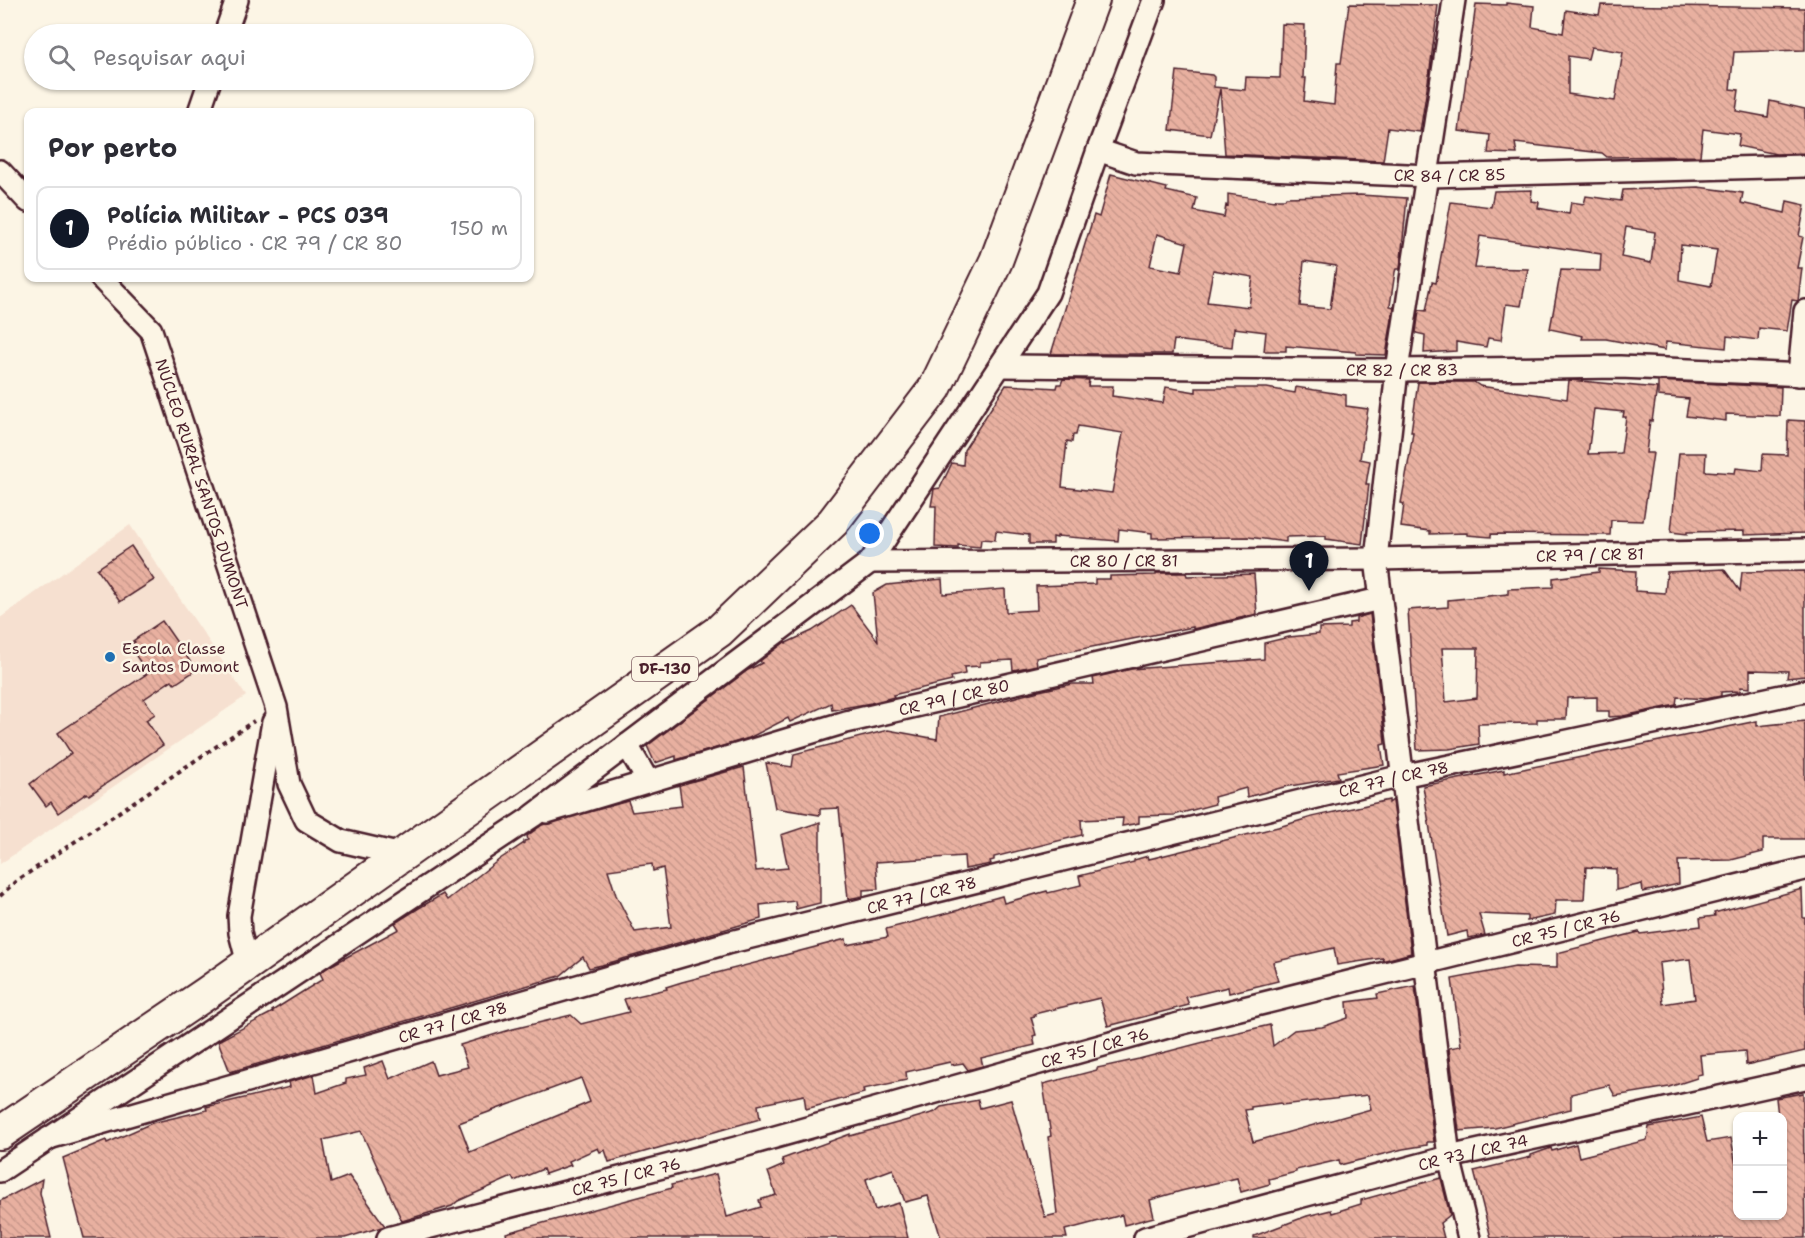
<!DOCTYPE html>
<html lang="pt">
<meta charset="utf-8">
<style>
body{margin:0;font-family:"Shantell Sans",sans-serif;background:#f2f2f3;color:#2b2b33}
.controls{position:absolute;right:18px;bottom:18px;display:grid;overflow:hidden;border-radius:12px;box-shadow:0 2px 4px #0004}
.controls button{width:54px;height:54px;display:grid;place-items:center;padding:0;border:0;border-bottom:2px solid #e1e1e2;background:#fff;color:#2b2b33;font:30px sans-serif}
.you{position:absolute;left:870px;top:534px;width:21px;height:21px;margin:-15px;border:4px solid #fff;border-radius:50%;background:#1a73e8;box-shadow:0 0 0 9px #1a73e833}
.badge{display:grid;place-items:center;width:39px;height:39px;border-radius:50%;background:#111827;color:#fff;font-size:20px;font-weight:700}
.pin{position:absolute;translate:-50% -50px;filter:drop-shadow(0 2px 3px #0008)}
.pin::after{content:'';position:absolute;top:32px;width:21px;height:18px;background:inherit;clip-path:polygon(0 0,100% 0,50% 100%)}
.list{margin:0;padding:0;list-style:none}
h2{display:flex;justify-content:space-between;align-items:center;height:78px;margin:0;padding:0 24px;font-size:26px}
h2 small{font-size:20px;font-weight:400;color:#7c7c81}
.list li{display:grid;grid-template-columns:39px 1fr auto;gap:18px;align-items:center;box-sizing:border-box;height:84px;margin:0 12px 12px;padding:0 12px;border:2px solid #e1e1e2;border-radius:12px}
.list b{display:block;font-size:22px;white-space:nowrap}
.list p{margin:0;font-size:20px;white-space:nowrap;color:#7c7c81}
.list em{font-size:20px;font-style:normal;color:#7c7c81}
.icon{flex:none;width:33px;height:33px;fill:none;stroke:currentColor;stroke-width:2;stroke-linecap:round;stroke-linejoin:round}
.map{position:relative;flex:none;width:1805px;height:1238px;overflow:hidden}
.search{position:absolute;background:#fff;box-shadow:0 2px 4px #0004;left:24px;top:24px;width:510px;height:66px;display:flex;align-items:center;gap:15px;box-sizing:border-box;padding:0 21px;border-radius:33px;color:#7c7c81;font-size:22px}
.panel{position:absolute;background:#fff;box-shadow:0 2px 4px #0004;left:24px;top:108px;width:510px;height:174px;border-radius:12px}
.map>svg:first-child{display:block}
.built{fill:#f6e0d0}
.building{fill:url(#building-back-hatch);stroke:#4a1f2b;stroke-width:1.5;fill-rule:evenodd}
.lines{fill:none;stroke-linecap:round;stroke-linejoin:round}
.minor-casing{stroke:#4a1f2b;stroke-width:26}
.primary-casing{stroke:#4a1f2b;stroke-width:36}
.path{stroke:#4a1f2b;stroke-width:4;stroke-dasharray:4.5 4.5;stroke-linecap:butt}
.minor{stroke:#fcf5e5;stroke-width:21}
.primary{stroke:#fcf5e5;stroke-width:32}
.poi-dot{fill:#1f6fb2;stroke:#fcf5e5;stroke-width:2}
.labels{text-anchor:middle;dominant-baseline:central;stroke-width:5;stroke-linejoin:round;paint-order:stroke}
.shield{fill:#fcf5e5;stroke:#7f5f63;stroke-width:1.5}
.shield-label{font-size:15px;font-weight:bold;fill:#4a1f2b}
.street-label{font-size:16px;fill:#4a1f2b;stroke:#fcf5e5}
.poi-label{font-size:16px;fill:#4a1f2b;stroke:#fcf5e5;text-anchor:start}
</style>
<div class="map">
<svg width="1805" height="1238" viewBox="0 0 1805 1238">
<defs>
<pattern id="building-back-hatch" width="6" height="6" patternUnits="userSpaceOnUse" patternTransform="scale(1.5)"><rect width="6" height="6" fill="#e8b0a0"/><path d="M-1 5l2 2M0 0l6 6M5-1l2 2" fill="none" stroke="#c8978a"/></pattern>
</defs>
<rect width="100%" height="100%" fill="#fcf5e5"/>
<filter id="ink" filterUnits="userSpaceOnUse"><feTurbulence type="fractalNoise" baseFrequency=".0167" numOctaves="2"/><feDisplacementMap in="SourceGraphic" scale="12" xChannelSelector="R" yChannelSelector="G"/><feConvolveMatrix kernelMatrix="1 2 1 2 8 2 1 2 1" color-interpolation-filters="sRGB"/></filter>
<g filter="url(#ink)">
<path class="built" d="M 130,525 L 246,696 L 0,864 L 0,618 Z"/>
<g class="building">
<path d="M 1506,3 L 1534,6 L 1532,27 L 1563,33 L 1566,10 L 1599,15 L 1601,5 L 1805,8 L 1805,50 L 1734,52 L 1730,89 L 1739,90 L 1736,111 L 1768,117 L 1770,101 L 1805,109 L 1805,153 L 1776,154 L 1738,146 L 1740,134 L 1703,129 L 1700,156 L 1607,157 L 1602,153 L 1515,143 L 1517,154 L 1488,153 L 1490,135 L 1459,131 L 1476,4 L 1506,5 ZM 1591,47 L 1623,52 L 1615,101 L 1568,94 L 1568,56 L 1588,59 Z"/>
<path d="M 1349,4 L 1438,5 L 1430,69 L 1420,132 L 1388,128 L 1383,161 L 1225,154 L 1220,89 L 1210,135 L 1170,130 L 1177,71 L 1212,75 L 1214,77 L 1214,87 L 1245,90 L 1246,77 L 1280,78 L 1282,24 L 1305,25 L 1303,78 L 1306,78 L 1304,101 L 1334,105 L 1337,63 L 1341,63 Z"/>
<path d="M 1111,174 L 1167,188 L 1166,191 L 1197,198 L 1194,211 L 1224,217 L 1226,205 L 1228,206 L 1228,194 L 1275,201 L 1276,199 L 1285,199 L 1286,197 L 1360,195 L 1407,198 L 1400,269 L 1396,269 L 1395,272 L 1390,306 L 1394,307 L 1386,355 L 1356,354 L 1356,352 L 1286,346 L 1286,351 L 1264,351 L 1266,332 L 1234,328 L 1232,347 L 1174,340 L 1172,354 L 1051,354 L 1094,215 L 1099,217 ZM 1157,234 L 1187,243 L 1181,272 L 1150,266 ZM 1304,261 L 1336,266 L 1330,309 L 1300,306 ZM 1213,270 L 1253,277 L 1249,307 L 1207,302 Z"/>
<path d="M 1698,187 L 1743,193 L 1741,203 L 1785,213 L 1787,201 L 1805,205 L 1799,236 L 1803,237 L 1797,268 L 1802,268 L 1798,301 L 1792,300 L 1787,331 L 1759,328 L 1758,340 L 1727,336 L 1726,348 L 1666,342 L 1665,350 L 1606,339 L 1582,339 L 1583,336 L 1550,329 L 1561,270 L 1600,271 L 1601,254 L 1480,236 L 1475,268 L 1528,269 L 1521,306 L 1506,304 L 1501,340 L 1488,338 L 1486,347 L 1456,342 L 1456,351 L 1424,353 L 1425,335 L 1416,333 L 1419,310 L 1426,311 L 1432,282 L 1436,283 L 1451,202 L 1491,207 L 1494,191 L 1532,190 L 1531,201 L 1539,202 L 1538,208 L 1569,214 L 1571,202 L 1584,204 L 1586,196 L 1621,201 L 1623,190 ZM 1626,227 L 1655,232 L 1651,263 L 1621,257 ZM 1681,245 L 1717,250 L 1711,286 L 1679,280 Z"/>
<path d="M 1063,379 L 1089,380 L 1088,386 L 1113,386 L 1112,396 L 1163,403 L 1166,387 L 1196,392 L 1196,388 L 1267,388 L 1295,393 L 1296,387 L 1346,395 L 1346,406 L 1368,409 L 1360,459 L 1370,461 L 1366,484 L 1369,484 L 1362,544 L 1326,539 L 1326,536 L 1286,537 L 1286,542 L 1248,537 L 1152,538 L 1152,533 L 1119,529 L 1118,541 L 1057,536 L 1057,538 L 1053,537 L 1053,544 L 1029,544 L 1029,535 L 996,531 L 995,540 L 981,539 L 980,547 L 958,545 L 958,548 L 935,547 L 936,506 L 931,506 L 934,489 L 940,488 L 952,463 L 963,465 L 964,450 L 1006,385 L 1057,388 L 1058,384 L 1061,384 ZM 1078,426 L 1123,433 L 1112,493 L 1062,487 L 1067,441 L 1072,442 L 1073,435 L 1076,435 Z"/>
<path d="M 1569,380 L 1657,388 L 1652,421 L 1650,420 L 1646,453 L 1653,453 L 1643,521 L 1611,520 L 1610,535 L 1491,534 L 1491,537 L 1467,535 L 1467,533 L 1430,534 L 1430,531 L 1401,527 L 1404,504 L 1401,503 L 1409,459 L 1413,432 L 1411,432 L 1418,382 L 1474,382 L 1480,386 L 1567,399 ZM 1594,409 L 1624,412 L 1623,417 L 1626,417 L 1621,453 L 1588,454 Z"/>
<path d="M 1658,381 L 1781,387 L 1780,416 L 1726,414 L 1726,421 L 1686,416 L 1689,399 L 1658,396 Z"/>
<path d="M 1788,420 L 1805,421 L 1805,533 L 1744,535 L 1744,531 L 1687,532 L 1687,534 L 1671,532 L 1679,453 L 1706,453 L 1705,471 L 1735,473 L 1736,468 L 1762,471 L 1763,454 L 1787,455 Z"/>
<path d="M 131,546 L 154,580 L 120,602 L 97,569 Z"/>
<path d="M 1599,569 L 1636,571 L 1635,591 L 1665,593 L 1667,572 L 1724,569 L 1740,591 L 1742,572 L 1805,571 L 1805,676 L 1787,678 L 1788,671 L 1750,670 L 1750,688 L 1741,687 L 1740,691 L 1721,692 L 1721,696 L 1706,699 L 1677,697 L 1676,705 L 1623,716 L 1609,717 L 1609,711 L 1597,711 L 1597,697 L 1567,698 L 1566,719 L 1537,719 L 1537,723 L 1478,724 L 1479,744 L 1449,749 L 1417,750 L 1408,610 L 1448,607 L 1448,600 L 1508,594 L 1508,589 L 1553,587 L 1553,578 L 1599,572 ZM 1442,648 L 1478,648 L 1477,698 L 1446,702 Z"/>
<path d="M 1156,573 L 1186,573 L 1187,576 L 1254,574 L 1257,614 L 1193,629 L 1193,627 L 1036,658 L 1037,665 L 1013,670 L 1012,660 L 980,662 L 980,666 L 964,667 L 965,674 L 951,677 L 952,681 L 893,695 L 894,697 L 871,703 L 832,710 L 831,703 L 790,722 L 788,718 L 749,738 L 676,760 L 676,756 L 655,763 L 647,746 L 748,670 L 762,663 L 760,661 L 785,642 L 786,643 L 812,631 L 851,605 L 878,641 L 873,593 L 887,585 L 942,579 L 943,594 L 1005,589 L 1006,612 L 1037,610 L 1036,586 L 1095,584 L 1095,579 L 1110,579 L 1110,576 L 1156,575 Z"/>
<path d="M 1370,614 L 1384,732 L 1385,744 L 1381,745 L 1384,765 L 1337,772 L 1339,778 L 1284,787 L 1247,797 L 1246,788 L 1214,797 L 1215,804 L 1174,815 L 1139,816 L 1139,823 L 1122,826 L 1123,818 L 1081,820 L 1082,835 L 994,857 L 994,860 L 990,861 L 991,864 L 965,869 L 964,856 L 876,862 L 878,889 L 863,890 L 863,896 L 848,899 L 839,808 L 820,809 L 820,815 L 775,808 L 766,763 L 792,767 L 794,754 L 888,730 L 937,739 L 939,717 L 1039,691 L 1072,684 L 1094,684 L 1093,678 L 1131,669 L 1264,659 L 1264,643 L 1289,637 L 1319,634 L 1319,628 L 1349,627 L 1349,623 L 1356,622 L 1356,618 Z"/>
<path d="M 162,621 L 196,670 L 175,684 L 172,680 L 144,699 L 155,714 L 146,720 L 163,745 L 89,795 L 87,793 L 58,813 L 51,802 L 46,806 L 30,784 L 71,753 L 58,733 L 148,673 L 129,646 L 135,642 L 133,641 Z"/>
<path d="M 1757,721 L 1757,726 L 1805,721 L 1805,839 L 1763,839 L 1763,852 L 1731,860 L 1678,861 L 1679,884 L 1643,892 L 1642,884 L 1616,890 L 1616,869 L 1586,867 L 1584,900 L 1556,900 L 1555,915 L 1527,921 L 1527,916 L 1479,914 L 1485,935 L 1468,938 L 1467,931 L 1447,936 L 1423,786 L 1504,770 L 1504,773 Z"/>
<path d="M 744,767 L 756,871 L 788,868 L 781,835 L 820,822 L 820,903 L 796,909 L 795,901 L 760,905 L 761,919 L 602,965 L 589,968 L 583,957 L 560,976 L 230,1072 L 218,1041 L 273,1012 L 272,1011 L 323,979 L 320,973 L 330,966 L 399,929 L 395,923 L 419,908 L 443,894 L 447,900 L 500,859 L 524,843 L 524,841 L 528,840 L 527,836 L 542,825 L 628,801 L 632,812 L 682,806 L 679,785 ZM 652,864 L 653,871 L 663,868 L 671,927 L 635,932 L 616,895 L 608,870 Z"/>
<path d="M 1389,800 L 1389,803 L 1393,800 L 1411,953 L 1382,961 L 1383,958 L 1337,965 L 1334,948 L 1273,962 L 1278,981 L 1229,993 L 1228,987 L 1186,997 L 1189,1005 L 1108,1026 L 1100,998 L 1034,1014 L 1035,1016 L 1031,1017 L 1036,1035 L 1033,1036 L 1035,1045 L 981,1058 L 983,1066 L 968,1070 L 963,1063 L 951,1065 L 950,1062 L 906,1072 L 907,1080 L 863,1089 L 864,1093 L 806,1109 L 804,1095 L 758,1105 L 760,1119 L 609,1162 L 605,1150 L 600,1152 L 598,1148 L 569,1161 L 571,1165 L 545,1174 L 543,1169 L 514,1181 L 512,1177 L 458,1201 L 452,1206 L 402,1221 L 361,1131 L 323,1140 L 331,1183 L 349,1176 L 385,1226 L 345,1238 L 84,1238 L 63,1158 L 106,1140 L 107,1143 L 152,1123 L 207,1110 L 206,1107 L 290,1087 L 289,1082 L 314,1075 L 317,1093 L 346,1083 L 346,1079 L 366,1075 L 364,1068 L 383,1061 L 390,1079 L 431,1061 L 436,1075 L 468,1067 L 460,1045 L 513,1029 L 571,1015 L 581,1024 L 629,1012 L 624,999 L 667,989 L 666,987 L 682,982 L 846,939 L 847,945 L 888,937 L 886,929 L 959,910 L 973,904 L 1002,896 L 1004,903 L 1047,891 L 1048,893 L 1081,885 L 1079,876 L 1134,862 L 1134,860 L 1148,856 L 1149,859 L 1282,826 L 1312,817 ZM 581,1078 L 590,1102 L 470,1152 L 459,1123 Z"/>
<path d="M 1802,889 L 1803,918 L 1805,918 L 1805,1051 L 1746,1065 L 1745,1051 L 1700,1055 L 1702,1074 L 1697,1075 L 1697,1078 L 1669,1087 L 1615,1096 L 1609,1085 L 1571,1094 L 1571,1109 L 1495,1128 L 1459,1131 L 1449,1048 L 1461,1046 L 1452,979 L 1515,967 L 1557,968 L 1557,953 L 1639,932 L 1640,934 L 1701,926 L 1700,918 L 1715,916 L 1714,913 ZM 1690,959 L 1695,999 L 1663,1004 L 1659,963 Z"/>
<path d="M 1415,986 L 1434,1142 L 1427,1142 L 1427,1145 L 1403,1149 L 1340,1165 L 1339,1160 L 1296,1170 L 1296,1172 L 1269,1179 L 1270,1184 L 1241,1192 L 1237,1178 L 1181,1191 L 1150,1200 L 1154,1217 L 1124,1225 L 1122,1215 L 1065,1230 L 1067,1238 L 941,1238 L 928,1196 L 905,1202 L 893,1169 L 866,1179 L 875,1210 L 899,1203 L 908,1238 L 507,1238 L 506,1233 L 672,1188 L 671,1185 L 716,1174 L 727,1217 L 761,1207 L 759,1200 L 776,1195 L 768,1172 L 784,1165 L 782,1159 L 850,1134 L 850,1136 L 908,1120 L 935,1112 L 941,1107 L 978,1100 L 980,1108 L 1011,1100 L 1045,1217 L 1057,1214 L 1048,1137 L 1051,1136 L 1043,1084 L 1097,1070 L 1097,1068 L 1139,1059 L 1212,1040 L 1212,1038 L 1270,1025 L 1273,1046 L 1294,1030 L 1322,1027 L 1348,1018 L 1347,1002 L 1378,998 L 1377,994 ZM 1368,1095 L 1371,1109 L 1253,1142 L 1245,1110 L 1251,1109 L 1251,1107 L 1281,1103 L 1282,1105 Z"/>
<path d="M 1803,1093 L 1805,1238 L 1491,1238 L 1474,1171 L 1531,1157 L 1531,1155 L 1551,1148 L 1552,1151 L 1576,1144 L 1579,1157 L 1647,1140 L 1649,1127 L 1701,1117 L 1707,1142 L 1731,1138 L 1737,1170 L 1737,1215 L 1782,1215 L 1782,1116 L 1778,1116 L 1776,1098 Z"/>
<path d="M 1441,1178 L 1450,1215 L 1440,1223 L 1444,1238 L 1254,1238 L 1254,1236 L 1307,1216 L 1331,1210 L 1332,1213 L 1361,1204 L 1361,1200 Z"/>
<path d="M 42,1179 L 40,1193 L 51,1238 L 0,1238 L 0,1201 Z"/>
</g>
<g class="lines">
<g class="minor-casing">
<g id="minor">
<path d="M 1454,0 L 1397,370 L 1376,559 L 1449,1157 L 1469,1238"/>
<path d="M 225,34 L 237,0"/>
<path d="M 199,112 L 210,80"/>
<path id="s1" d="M 1098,150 L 1136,163 L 1429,176 L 1805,166"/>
<path d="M 0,171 L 28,201"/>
<path id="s2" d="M 101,278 L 151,330 L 276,707 L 289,784 L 306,820 L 341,841 L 402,855"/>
<path id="s3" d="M 1000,366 L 1397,370 L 1620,367 L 1805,375"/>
<path d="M 1799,375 L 1805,311"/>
<path id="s4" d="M 870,562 L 1376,559 L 1805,550"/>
<path d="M 627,745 L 648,781"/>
<path id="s5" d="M 547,812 L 846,722 L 1380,599"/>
<path d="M 248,964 L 240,933 L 239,916 L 273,722"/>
<path id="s6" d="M 49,1138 L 727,943 L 1402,776 L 1805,691"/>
<path d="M 0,1171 L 533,816 L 870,562 L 1048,293 L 1098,150 L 1154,0"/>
<path id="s7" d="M 388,1238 L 736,1148 L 1175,1025 L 1805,869"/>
<path id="s8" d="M 1145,1238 L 1449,1157 L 1805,1078"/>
</g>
</g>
<g class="primary-casing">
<path id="primary" d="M 0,1133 L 207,993 L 719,631 L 833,522 L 935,388 L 996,261 L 1093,0"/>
</g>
<path class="path" d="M 0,896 L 15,882 L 254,721"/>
<use href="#minor" class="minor"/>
<use href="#primary" class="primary"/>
</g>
</g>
<circle class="poi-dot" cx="110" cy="657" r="6"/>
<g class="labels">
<rect class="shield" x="632" y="657" width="66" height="24" rx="4.5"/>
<g class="shield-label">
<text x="665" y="669">DF-130</text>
</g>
<g class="street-label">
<text stroke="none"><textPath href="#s1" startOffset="354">CR 84 / CR 85</textPath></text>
<text stroke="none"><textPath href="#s3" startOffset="402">CR 82 / CR 83</textPath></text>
<text stroke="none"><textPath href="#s2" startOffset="234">NÚCLEO RURAL SANTOS DUMONT</textPath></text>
<text stroke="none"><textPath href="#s4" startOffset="720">CR 79 / CR 81</textPath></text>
<text stroke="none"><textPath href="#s4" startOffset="254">CR 80 / CR 81</textPath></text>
<text stroke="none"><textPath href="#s5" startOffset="423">CR 79 / CR 80</textPath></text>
<text stroke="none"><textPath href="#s6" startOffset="1392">CR 77 / CR 78</textPath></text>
<text stroke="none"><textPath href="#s6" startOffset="906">CR 77 / CR 78</textPath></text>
<text stroke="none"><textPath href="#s7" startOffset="1218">CR 75 / CR 76</textPath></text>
<text stroke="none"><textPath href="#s6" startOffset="420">CR 77 / CR 78</textPath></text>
<text stroke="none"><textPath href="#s7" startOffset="732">CR 75 / CR 76</textPath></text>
<text stroke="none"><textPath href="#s8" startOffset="339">CR 73 / CR 74</textPath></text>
<text stroke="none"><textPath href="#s7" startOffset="246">CR 75 / CR 76</textPath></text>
</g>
<g class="poi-label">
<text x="122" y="648">Escola Classe<tspan x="122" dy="18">Santos Dumont</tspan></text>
</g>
</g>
</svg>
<div class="controls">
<button>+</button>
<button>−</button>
</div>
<div class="you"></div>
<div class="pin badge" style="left:1309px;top:591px">1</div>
<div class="search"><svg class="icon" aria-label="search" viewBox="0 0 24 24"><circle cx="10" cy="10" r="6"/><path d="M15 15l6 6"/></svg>Pesquisar aqui</div>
<section class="panel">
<h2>Por perto<small></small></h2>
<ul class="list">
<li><span class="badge">1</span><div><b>Polícia Militar - PCS 039</b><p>Prédio público · CR 79 / CR 80</p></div><em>150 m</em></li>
</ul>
</section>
</div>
